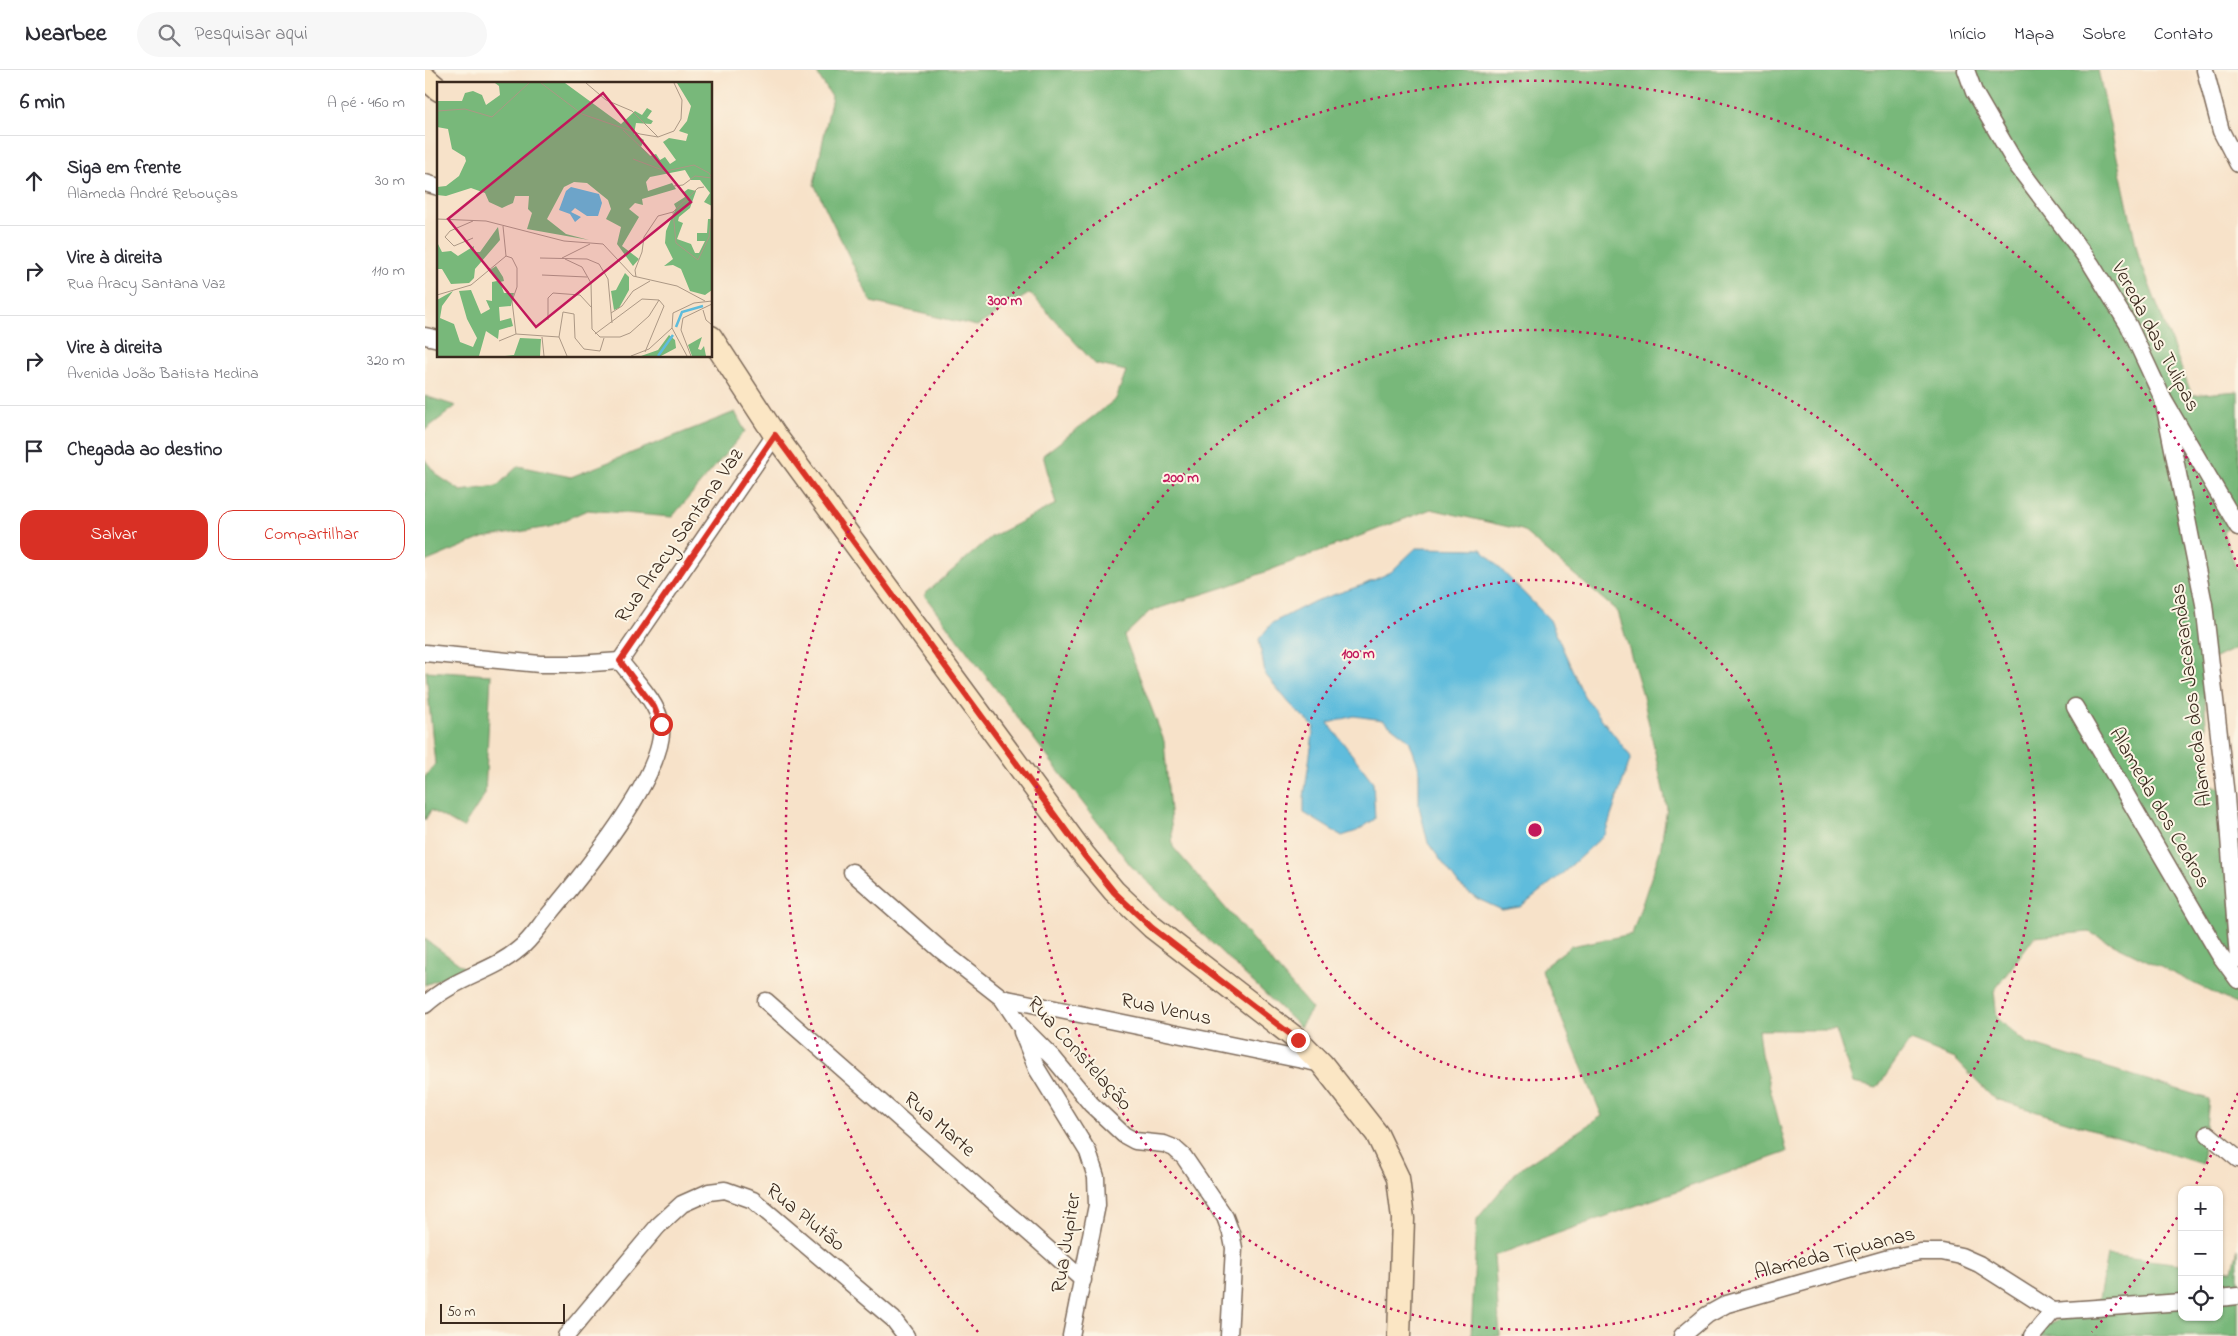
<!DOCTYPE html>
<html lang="pt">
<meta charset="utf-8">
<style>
body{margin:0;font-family:"Indie Flower",sans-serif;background:#f7f7f7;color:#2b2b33}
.controls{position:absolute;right:15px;bottom:15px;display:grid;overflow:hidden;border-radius:10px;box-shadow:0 1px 4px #0004}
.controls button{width:45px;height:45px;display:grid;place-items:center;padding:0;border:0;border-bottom:1px solid #e1e1e2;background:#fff;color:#2b2b33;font:25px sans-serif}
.scale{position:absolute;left:15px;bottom:12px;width:125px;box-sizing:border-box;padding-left:5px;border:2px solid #3b2a1e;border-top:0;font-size:14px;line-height:18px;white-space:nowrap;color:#3b2a1e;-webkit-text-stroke:4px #fcf5e5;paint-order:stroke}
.stop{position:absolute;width:15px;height:15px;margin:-11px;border:4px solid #d93025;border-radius:50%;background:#fff}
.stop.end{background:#d93025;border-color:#fff;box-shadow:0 1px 5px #0008}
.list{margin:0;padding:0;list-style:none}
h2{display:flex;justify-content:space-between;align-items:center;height:65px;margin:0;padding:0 20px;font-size:21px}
h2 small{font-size:16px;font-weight:400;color:#7c7c81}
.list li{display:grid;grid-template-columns:32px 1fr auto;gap:15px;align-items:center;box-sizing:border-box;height:90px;padding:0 20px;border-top:1px solid #e1e1e2}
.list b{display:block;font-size:19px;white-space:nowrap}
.list p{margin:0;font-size:16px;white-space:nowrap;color:#7c7c81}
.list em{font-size:16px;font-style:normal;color:#7c7c81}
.actions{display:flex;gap:10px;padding:15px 20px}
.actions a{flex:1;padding:11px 0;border:1px solid #d93025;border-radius:15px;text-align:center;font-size:18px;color:#d93025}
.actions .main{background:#d93025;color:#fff}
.icon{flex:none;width:28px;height:28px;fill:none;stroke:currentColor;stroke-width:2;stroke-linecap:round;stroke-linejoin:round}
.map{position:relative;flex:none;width:1813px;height:1266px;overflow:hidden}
header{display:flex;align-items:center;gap:30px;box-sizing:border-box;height:70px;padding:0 25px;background:#fff;border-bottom:1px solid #e1e1e2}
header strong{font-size:24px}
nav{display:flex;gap:28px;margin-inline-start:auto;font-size:18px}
.search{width:350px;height:45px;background:#f7f7f7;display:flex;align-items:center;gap:12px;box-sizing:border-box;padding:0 18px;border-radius:28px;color:#7c7c81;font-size:19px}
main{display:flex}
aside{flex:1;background:#fff}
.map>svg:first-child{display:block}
.forest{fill:#78b87a;stroke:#5a714c}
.water{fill:#5ebcdc;stroke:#4c737d}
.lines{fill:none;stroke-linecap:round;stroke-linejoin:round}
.street-casing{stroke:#7d6a5a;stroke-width:19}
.secondary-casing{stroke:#7d6a5a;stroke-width:25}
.street{stroke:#fff;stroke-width:16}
.secondary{stroke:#fbe6c4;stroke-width:22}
.route{stroke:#d93025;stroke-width:6}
.ring{fill:none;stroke:#c2185b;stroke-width:2.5;stroke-dasharray:2.5 5}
.labels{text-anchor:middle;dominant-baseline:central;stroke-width:4;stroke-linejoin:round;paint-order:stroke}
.street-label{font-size:21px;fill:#3b2a1e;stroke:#fcf5e5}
.inset-river{fill:none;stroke:#5ebcdc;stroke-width:2.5}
.inset-road{fill:none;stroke:#ac9885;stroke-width:1}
.view{fill:#c2185b;fill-opacity:0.15;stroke:#c2185b;stroke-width:2.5}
.inset-edge{fill:none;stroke:#3b2a1e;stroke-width:2.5}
.centre{fill:#c2185b;stroke:#fcf5e5;stroke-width:2.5}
.ring-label{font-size:15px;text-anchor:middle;font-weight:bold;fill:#c2185b;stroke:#fcf5e5;stroke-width:4;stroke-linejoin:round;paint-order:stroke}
</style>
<header>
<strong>Nearbee</strong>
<div class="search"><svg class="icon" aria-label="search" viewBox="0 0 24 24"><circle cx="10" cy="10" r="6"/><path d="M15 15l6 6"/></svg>Pesquisar aqui</div>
<nav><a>Início</a><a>Mapa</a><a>Sobre</a><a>Contato</a></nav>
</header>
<main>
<aside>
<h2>6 min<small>A pé · 460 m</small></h2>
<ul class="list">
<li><svg class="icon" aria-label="ahead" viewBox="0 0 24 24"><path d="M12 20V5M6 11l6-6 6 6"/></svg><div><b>Siga em frente</b><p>Alameda André Rebouças</p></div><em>30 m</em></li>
<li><svg class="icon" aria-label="right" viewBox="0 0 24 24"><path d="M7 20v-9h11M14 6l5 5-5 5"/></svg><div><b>Vire à direita</b><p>Rua Aracy Santana Vaz</p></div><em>110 m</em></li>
<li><svg class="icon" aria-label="right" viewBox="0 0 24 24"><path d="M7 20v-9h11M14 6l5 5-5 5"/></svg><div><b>Vire à direita</b><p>Avenida João Batista Medina</p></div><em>320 m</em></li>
<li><svg class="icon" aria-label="arrive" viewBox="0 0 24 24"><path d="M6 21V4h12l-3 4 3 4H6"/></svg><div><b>Chegada ao destino</b></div></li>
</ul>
<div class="actions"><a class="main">Salvar</a><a>Compartilhar</a></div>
</aside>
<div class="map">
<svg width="1813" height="1266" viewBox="0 0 1813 1266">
<rect width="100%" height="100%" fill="#fcf5e5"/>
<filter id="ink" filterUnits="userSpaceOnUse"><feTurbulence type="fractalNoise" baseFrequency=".02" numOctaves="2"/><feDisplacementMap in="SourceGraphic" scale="10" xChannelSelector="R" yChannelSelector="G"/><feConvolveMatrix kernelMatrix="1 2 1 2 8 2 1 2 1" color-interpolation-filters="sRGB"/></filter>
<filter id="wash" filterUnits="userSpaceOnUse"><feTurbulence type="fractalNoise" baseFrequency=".0096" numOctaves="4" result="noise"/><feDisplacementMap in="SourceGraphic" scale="20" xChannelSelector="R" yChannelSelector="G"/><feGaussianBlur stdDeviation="1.12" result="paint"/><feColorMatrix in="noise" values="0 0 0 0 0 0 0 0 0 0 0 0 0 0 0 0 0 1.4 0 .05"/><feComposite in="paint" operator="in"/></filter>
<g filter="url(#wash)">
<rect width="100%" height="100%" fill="#f7e2c9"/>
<g class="forest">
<path d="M 390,0 L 1673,0 L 1714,188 L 1767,325 L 1813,321 L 1813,450 L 1798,462 L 1813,503 L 1813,577 L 1778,594 L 1784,714 L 1813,724 L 1813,935 L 1664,862 L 1609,867 L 1569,921 L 1572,948 L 1602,973 L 1784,1029 L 1777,1094 L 1568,1028 L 1530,989 L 1485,971 L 1452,1018 L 1428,1013 L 1411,960 L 1333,960 L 1336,984 L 1362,1082 L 1069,1186 L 1075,1266 L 1046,1266 L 1052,1149 L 1092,1101 L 1177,1046 L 1116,899 L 1146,876 L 1207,864 L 1235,781 L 1242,738 L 1217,622 L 1193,542 L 1097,460 L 1006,439 L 803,516 L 725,541 L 699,566 L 739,671 L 748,777 L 887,939 L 875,957 L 706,796 L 499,525 L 566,467 L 631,434 L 618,385 L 691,329 L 701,301 L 670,294 L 605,223 L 552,256 L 446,232 L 389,114 L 407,27 Z"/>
<path d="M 0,326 L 31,336 L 0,360 Z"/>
<path d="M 310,342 L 320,361 L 247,447 L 162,440 L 124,457 L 57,468 L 0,492 L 0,390 L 12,405 L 36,421 L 72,416 L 93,396 L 146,407 Z"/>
<path d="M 1,601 L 66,605 L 60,724 L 38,758 L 6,740 L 0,750 L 0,707 L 10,694 Z"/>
<path d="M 0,869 L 41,899 L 0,915 Z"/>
<path d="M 1813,1178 L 1813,1266 L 1601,1266 L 1674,1228 L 1682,1185 L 1757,1194 L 1757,1247 L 1794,1247 L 1794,1199 L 1808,1200 Z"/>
</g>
<path class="water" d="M 991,478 L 1056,479 L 1125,550 L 1159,626 L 1206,687 L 1180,764 L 1137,804 L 1095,837 L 1077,840 L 1053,829 L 1034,815 L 1003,773 L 994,736 L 994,698 L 984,670 L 958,650 L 929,646 L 903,653 L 948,712 L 950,749 L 932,761 L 917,766 L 879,743 L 879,727 L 889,657 L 865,634 L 840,604 L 834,569 L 847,553 L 890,531 L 938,515 L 966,502 Z"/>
</g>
<g filter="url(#ink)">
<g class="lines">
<g class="street-casing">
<g id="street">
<path d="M 1541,0 L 1549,22 L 1591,94 L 1666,194 L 1704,256 L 1738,329 L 1813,457"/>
<path d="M 1780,0 L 1796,61 L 1813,94"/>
<path d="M 0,113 L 14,117"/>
<path d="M 0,266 L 14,269"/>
<path d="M 1738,329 L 1779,534 L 1801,726 L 1813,889"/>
<path d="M 0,583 L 115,594 L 153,594 L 195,591 C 208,609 232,631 236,654 C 243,702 153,810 122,847 C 113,858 105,871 94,879 C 66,903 30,907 0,935"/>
<path d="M 195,591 L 350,365"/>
<path d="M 1650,637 L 1794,884 L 1813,910"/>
<path d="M 427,802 L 517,881 L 577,928 L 595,955 L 629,989 L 666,1034 L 699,1065 L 710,1071 L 739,1074 L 749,1078 L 759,1087 L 800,1147 L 806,1163 L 809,1178 L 804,1266"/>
<path d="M 577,928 L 897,994"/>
<path d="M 341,931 L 658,1210"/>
<path d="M 597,962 L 612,999 L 663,1082 L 671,1107 L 672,1135 L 646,1266"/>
<path d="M 1783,1064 L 1813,1089"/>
<path d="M 1794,1228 L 1813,1226"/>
<path d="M 1628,1241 L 1757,1232"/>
<path d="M 141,1266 L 233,1156 L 257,1134 L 284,1122 L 300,1120 L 328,1130 L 468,1249 L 481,1266"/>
<path d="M 1257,1266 L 1282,1245 L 1302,1234 L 1464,1188 L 1495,1182 L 1517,1182 L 1536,1186 L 1554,1194 L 1628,1241 L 1607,1266"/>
</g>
</g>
<g class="secondary-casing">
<g id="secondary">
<path d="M 0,8 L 14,20"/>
<path d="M 286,267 L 350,365 L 659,785 L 689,821 L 727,857 L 873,970 L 897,994 L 952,1064 L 973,1108 L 978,1149 L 974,1266"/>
</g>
</g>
<use href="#street" class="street"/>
<use href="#secondary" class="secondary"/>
</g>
</g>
<g class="lines" filter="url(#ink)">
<path class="route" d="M 236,654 L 229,637 L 195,591 L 350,365 L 659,785 L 689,822 L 727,858 L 873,970"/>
</g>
<g class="ring">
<circle cx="1110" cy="760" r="250"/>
<circle cx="1110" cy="760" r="500"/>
<path d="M1813 1023A750 750 0 0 1 1769 1118M1756 1141A750 750 0 0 1 1667 1262M553 1262A750 750 0 1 1 1813 497"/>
</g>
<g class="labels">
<g class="street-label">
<text transform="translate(1730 267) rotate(62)">Vereda das Tulipas</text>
<text transform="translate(255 466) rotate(-55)">Rua Aracy Santana Vaz</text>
<text transform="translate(1767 625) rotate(-97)">Alameda dos Jacarandas</text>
<text transform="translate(1734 738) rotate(60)">Alameda dos Cedros</text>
<text transform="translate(741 940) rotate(12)">Rua Venus</text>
<text transform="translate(654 984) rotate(48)">Rua Constelação</text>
<text transform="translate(514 1055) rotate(41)">Rua Marte</text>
<text transform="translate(380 1148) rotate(39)">Rua Plutão</text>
<text transform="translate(642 1173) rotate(-81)">Rua Jupiter</text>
<text transform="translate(1410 1184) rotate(-14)">Alameda Tipuanas</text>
</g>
</g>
<g transform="translate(12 12)">
<rect width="275" height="275" fill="#f7e2c9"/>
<path d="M 58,1 L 128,1 L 184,42 L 198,29 L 205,33 L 210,26 L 215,29 L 210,36 L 216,39 L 214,42 L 199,41 L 197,52 L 207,58 L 204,65 L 213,74 L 219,72 L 223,78 L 228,75 L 233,82 L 239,78 L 226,60 L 232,56 L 249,59 L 251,52 L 242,49 L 250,39 L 254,24 L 240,1 L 275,1 L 275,124 L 267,120 L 273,111 L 263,98 L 254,98 L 248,88 L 213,95 L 209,100 L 211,109 L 235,101 L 239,107 L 205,117 L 206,123 L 198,121 L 192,127 L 202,135 L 185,164 L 202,177 L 196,184 L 180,162 L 184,145 L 169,137 L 174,127 L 171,118 L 150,101 L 137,100 L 127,105 L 110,137 L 129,152 L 152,158 L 90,147 L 95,131 L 91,127 L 92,114 L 78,114 L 76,121 L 65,126 L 52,120 L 48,111 L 34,106 L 9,114 L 0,113 L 0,105 L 9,104 L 22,94 L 29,79 L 28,75 L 15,67 L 11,47 L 0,45 L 0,19 L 25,19 L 28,11 L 36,9 L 45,13 L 49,23 L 63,13 L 62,4 ZM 251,107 L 259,109 L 253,126 L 242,135 L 241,139 L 246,141 L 240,157 L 254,162 L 258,171 L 262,171 L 268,159 L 260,159 L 260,151 L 270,151 L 271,137 L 275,137 L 275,208 L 268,213 L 253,209 L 244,187 L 236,183 L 227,184 L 236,177 L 228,161 L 229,149 L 239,126 L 237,122 L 248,115 L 247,110 ZM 61,145 L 63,158 L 38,187 L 37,196 L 32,201 L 14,202 L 5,187 L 0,187 L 0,160 L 5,170 L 14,169 L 21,174 L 37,164 L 36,170 L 43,170 ZM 59,184 L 66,195 L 67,199 L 63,200 L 67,211 L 77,211 L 74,224 L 62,225 L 63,239 L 74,236 L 76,244 L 62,248 L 61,257 L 49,249 L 42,274 L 0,274 L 0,218 L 16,209 L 5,224 L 3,236 L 17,242 L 23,260 L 36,265 L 40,256 L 30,237 L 22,209 L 34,208 L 44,232 L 53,227 L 49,218 L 55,219 L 55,200 L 60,199 L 60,196 L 53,188 ZM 188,191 L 192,195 L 192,208 L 182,226 L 177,228 L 174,209 L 179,208 ZM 232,253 L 238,258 L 239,266 L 224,274 L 204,274 L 221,268 ZM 265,255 L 261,267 L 264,268 L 267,264 L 269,274 L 255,274 L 251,263 ZM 83,256 L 104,257 L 103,274 L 68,274 L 77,273 Z" fill="#78b87a"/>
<path d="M 134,105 L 162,112 L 165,121 L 161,134 L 150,134 L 138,126 L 134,130 L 144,135 L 138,140 L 133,132 L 122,128 L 129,109 Z" fill="#5ebcdc"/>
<path class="inset-river" d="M 239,245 L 245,230 L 266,224M 221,274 L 236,253"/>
<path class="inset-road" d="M 104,1 L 145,32 L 203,52 L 221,55 L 237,49 L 244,37 L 245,18 L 237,1M 149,1 L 169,18 L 195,29 L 221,55M 0,29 L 28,27 L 55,35 L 92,1M 186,48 L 229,89M 196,77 L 228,89M 229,89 L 257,83 L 272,91 L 275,96M 237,104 L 246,103 L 258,94 L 275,96M 236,130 L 261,106 L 267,105M 0,137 L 49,139 L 127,159 L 166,162 L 196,194 L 240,204 L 268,219M 36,139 L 13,149 L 8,155 L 17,164 L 36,156M 66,144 L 69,174M 103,176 L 150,177 L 162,182 L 171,197 L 175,241M 125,176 L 153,162M 128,177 L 145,185 L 154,201 L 155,247 L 163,255 L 183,255 L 193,251 L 212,234 L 222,218M 105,193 L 150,195M 199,195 L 198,188 L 205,170 L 207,155 L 221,134 L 236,130 L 239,161 L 261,178 L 272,155 L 275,130M 0,213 L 34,203 L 69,174 L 75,176 L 80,186 L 80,205 L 75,219 L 79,252 L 122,255M 266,228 L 269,238 L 275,243M 174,231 L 185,224 L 196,209 L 213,199M 111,238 L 111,216 L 116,211 L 143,213 L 155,226M 158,252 L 205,217 L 222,218 L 227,224 L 208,270M 105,255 L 107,274M 62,259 L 79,252M 130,274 L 122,255 L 126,230 L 137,232 L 138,256 L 147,267 L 163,269 L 167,256M 194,274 L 212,267 L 235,246M 250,274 L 235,246 L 236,231 L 257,221 L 275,219M 254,274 L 244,248 L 246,236 L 275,222"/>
<path class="view" d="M 166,11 L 254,120 L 99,245 L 11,137 Z"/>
<rect width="275" height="275" class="inset-edge"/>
</g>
<circle cx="1110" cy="760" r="8" class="centre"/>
<g class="ring-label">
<text x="580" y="235">300 m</text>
<text x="756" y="412">200 m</text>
<text x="933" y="588">100 m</text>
</g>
</svg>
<div class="controls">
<button>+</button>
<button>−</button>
<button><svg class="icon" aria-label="locate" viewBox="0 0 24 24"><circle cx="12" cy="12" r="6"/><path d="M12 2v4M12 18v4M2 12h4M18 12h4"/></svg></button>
</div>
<div class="scale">50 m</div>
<div class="stop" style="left:236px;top:654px"></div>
<div class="stop end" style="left:873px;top:970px"></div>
</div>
</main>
